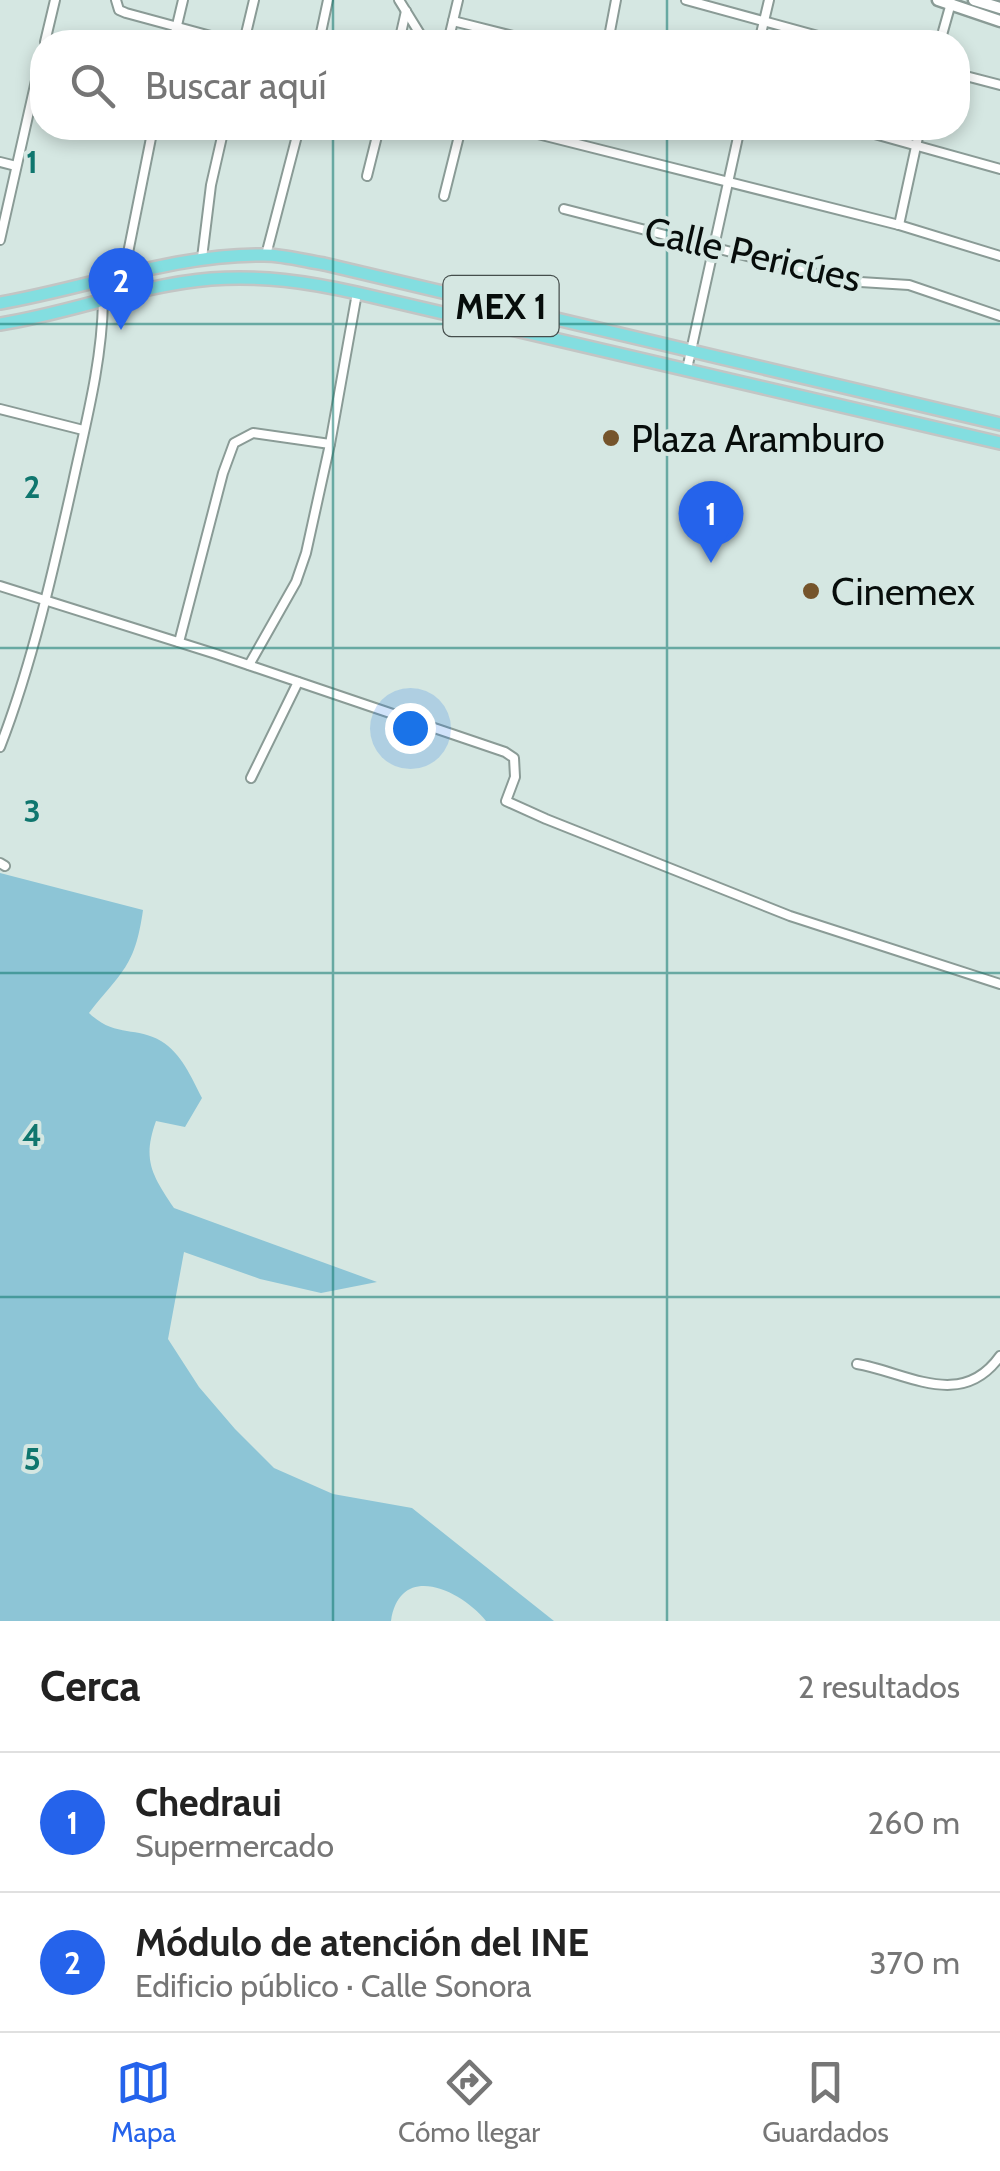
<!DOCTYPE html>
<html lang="es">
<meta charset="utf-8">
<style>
body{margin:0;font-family:Cabin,sans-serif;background:#f6f6f6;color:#222}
.you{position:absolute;left:410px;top:728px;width:35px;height:35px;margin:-25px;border:8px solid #fff;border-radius:50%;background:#1a73e8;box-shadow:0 0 0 15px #1a73e833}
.badge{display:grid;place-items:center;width:65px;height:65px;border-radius:50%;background:#2563eb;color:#fff;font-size:32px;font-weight:700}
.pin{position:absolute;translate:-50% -82px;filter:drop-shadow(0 2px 5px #0008)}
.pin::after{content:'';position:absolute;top:52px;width:35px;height:30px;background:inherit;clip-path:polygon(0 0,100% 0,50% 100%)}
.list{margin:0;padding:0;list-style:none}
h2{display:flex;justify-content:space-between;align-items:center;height:130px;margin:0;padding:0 40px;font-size:42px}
h2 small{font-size:32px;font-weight:400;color:#767676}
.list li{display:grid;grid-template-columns:65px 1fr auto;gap:30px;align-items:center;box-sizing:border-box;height:140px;padding:0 40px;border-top:2px solid #e0e0e0}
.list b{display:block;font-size:38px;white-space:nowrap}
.list p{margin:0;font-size:32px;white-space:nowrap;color:#767676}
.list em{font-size:32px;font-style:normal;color:#767676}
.icon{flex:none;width:55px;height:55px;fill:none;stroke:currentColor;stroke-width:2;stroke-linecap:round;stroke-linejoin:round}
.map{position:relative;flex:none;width:1000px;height:1621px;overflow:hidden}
.search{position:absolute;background:#fff;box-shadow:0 5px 15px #0003;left:30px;right:30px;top:30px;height:110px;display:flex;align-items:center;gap:25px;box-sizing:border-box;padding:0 35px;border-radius:40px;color:#767676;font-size:38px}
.sheet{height:410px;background:#fff}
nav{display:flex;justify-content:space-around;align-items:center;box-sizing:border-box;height:140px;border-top:2px solid #e0e0e0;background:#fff;font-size:28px;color:#767676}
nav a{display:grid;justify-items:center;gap:5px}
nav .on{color:#2563eb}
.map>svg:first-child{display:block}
.water{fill:#8dc5d6}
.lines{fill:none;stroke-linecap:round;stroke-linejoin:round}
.minor-casing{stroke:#8a9b96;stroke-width:12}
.secondary-casing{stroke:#8a9b96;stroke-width:15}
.primary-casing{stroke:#c3c5c4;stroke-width:16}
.minor{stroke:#fff;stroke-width:8}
.secondary{stroke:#fff;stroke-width:10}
.primary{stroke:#83dee0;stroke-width:11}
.grid{fill:none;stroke:#0f766e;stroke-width:2.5;stroke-opacity:0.55}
.poi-dot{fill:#75542b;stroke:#d5e7e2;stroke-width:4}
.labels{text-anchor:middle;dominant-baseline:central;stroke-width:8;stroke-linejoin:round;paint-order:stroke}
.shield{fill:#d5e7e2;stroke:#454e4c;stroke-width:2.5}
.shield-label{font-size:35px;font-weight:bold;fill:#070d0b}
.street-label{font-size:38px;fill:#070d0b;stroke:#d5e7e2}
.poi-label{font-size:38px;fill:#070d0b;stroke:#d5e7e2;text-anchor:start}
.grid-label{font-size:32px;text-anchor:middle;font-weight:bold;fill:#0f766e;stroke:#d5e7e2;stroke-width:8;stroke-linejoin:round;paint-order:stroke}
</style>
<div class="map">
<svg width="1000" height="1621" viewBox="0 0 1000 1621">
<rect width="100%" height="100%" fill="#d5e7e2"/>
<path class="water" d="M 0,873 L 143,910 C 135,967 122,971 89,1013 C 115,1038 136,1026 161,1041 C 182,1054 191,1077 202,1098 L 185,1127 L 156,1121 C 142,1160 152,1175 174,1208 L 377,1282 L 321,1293 L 260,1279 L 184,1252 L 168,1339 L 199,1387 L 235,1429 L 274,1468 L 333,1494 L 412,1508 L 554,1621 L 486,1621 C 461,1590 400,1561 391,1621 L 0,1621 Z"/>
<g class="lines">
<g class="minor-casing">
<g id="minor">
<path d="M 116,0 L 119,10 L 126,13 L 233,42"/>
<path d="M 399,0 L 425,42"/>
<path d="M 686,0 L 840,42"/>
<path d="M 453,21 L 537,42"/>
<path d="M 45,42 L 55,0"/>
<path d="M 173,42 L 183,0"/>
<path d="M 244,42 L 254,0"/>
<path d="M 319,42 L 328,0"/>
<path d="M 399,42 L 406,11"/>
<path d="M 448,42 L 458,0"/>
<path d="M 608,42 L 616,0"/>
<path d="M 759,42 L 769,0"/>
<path d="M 940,42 L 951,3"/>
<path d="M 958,74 L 1000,85"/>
<path d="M 514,128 L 899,225 L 1000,256"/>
<path d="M 853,128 L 1000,169"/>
<path d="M 0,162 L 16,166"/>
<path d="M 367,176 L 379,128"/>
<path d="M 444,196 L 461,128"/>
<path d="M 564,209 L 844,281 L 909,285 L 1000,316"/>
<path d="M 899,225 L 920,128"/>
<path d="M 0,240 L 42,54"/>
<path d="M 266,255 L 299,128"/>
<path d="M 202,258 L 211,185 L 224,128"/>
<path d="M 124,273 L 153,128"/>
<path d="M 687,369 L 740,128"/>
<path d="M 0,409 L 83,430"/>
<path d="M 0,586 L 216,654 L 505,752 L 514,758 L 515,777 L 506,801 L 546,819 L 790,916 L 1000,984"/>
<path d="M 179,642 L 223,473 L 234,443 L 253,433 L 330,444"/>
<path d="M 249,665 L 296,582 L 306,553 L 330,444 L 357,293"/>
<path d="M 0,747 C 32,665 54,567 73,482 C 86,422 102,362 103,301"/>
<path d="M 251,778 L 298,682"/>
<path d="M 0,863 L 5,866"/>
<path d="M 857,1364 C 906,1372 961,1411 1000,1356"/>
</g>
</g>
<g class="secondary-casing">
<g id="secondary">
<path d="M 938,0 L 1000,21"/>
<path d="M 974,0 L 1000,8"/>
</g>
</g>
<g class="primary-casing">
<g id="primary">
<path d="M 0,303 C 88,288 173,254 264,255 C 284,255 305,261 324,264 L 1000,424"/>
<path d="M 0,324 C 71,313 139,285 211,279 C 261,275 308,282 357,293 L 1000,443"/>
</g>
</g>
<use href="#minor" class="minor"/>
<use href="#secondary" class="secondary"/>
<use href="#primary" class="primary"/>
</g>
<path class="grid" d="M 333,0 L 333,42M 667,0 L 667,42M 333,128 L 333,1621M 667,128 L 667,1621M 0,324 L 1000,324M 0,648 L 1000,648M 0,973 L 1000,973M 0,1297 L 1000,1297"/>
<g class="poi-dot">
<circle cx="611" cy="438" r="10"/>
<circle cx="811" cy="591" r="10"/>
</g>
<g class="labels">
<rect class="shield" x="443.5" y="276" width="115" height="60" rx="8"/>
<g class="shield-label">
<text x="501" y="306">MEX 1</text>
</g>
<g class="street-label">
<text transform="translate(753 254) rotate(13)">Calle Pericúes</text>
</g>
<g class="poi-label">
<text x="631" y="438">Plaza Aramburo</text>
<text x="831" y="591">Cinemex</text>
</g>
</g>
<g class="grid-label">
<text x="32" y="173">1</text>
<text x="32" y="498">2</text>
<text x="32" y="822">3</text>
<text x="32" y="1146">4</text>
<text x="32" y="1470">5</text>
</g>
</svg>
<div class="you"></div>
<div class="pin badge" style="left:711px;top:563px">1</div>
<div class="pin badge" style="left:121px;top:330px">2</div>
<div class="search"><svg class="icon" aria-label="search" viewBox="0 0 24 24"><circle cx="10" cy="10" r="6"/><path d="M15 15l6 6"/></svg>Buscar aquí</div>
</div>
<section class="sheet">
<h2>Cerca<small>2 resultados</small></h2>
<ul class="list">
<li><span class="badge">1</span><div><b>Chedraui</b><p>Supermercado</p></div><em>260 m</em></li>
<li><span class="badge">2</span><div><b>Módulo de atención del INE</b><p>Edificio público · Calle Sonora</p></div><em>370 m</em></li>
</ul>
</section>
<nav>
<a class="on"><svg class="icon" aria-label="map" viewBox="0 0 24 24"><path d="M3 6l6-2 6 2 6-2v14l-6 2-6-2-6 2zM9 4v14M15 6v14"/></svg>Mapa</a>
<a><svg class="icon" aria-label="directions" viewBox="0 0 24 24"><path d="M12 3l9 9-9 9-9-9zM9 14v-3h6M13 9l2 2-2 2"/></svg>Cómo llegar</a>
<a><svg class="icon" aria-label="saved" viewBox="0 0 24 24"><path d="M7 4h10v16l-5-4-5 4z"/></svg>Guardados</a>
</nav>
